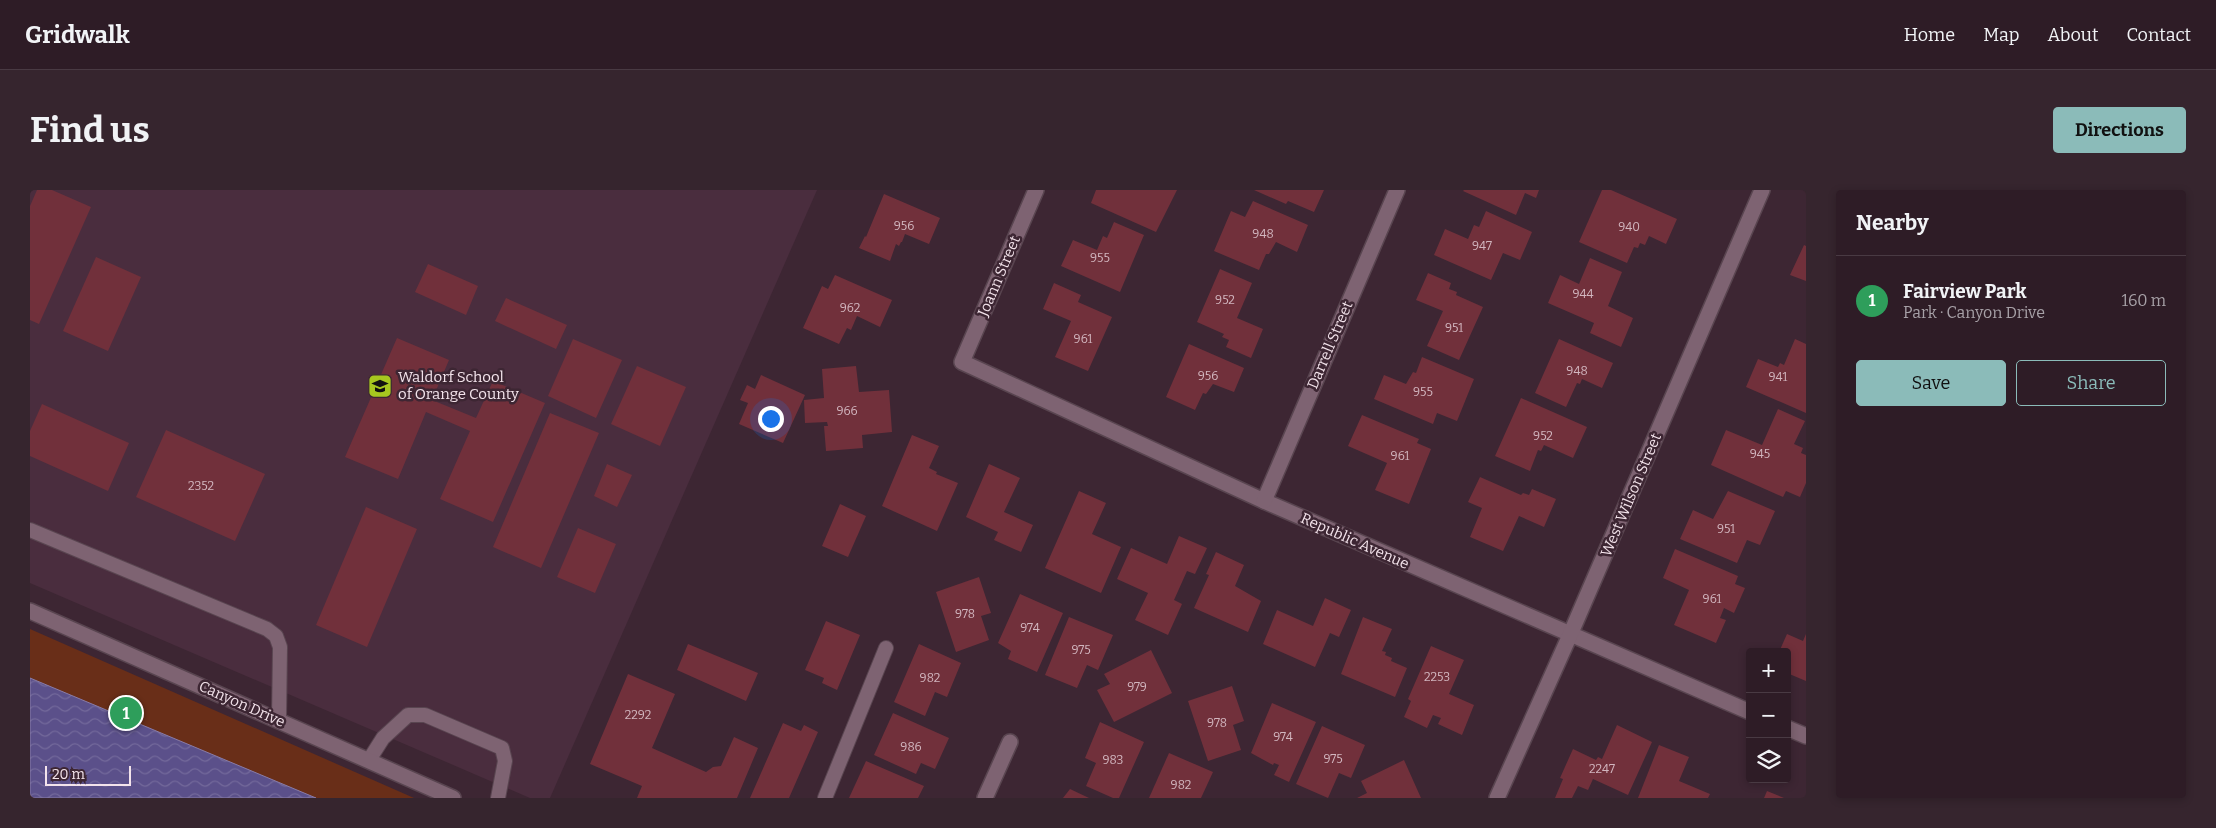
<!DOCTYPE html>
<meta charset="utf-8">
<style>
body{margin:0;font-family:Bitter,serif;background:#36252e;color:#f1f3f6}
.controls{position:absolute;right:15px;bottom:15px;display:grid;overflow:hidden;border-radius:5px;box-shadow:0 2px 8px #0003}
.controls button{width:45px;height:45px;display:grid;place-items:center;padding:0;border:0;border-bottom:1px solid #493a43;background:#2e1c26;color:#f1f3f6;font:25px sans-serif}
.scale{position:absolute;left:15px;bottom:12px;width:86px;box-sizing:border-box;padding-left:5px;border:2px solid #f3e3eb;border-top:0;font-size:14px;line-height:18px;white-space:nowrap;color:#f3e3eb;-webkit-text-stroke:4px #3d2633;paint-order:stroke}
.you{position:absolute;left:740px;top:228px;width:18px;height:18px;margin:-12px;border:4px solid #fff;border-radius:50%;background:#1a73e8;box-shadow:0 0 0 8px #1a73e833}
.badge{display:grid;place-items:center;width:32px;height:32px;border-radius:50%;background:#8bbbb9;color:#fff;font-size:16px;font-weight:700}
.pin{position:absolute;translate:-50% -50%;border:2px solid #fff;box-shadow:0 1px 5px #0006}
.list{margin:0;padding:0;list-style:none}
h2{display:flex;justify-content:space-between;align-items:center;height:65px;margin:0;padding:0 20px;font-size:21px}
h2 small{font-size:16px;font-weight:400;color:#a7a1a7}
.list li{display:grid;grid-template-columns:32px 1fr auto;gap:15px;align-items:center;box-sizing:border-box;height:90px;padding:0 20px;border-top:1px solid #493a43}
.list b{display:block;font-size:19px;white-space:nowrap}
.list p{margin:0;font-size:16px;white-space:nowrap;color:#a7a1a7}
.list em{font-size:16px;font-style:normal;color:#a7a1a7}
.actions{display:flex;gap:10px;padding:15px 20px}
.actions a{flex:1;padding:11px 0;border:1px solid #8bbbb9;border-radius:5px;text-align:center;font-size:18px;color:#8bbbb9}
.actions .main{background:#8bbbb9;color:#111}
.icon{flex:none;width:28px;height:28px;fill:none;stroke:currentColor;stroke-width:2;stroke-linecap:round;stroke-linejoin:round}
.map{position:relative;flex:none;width:1776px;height:608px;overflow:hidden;border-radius:5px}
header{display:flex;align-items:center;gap:30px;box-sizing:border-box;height:70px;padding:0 25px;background:#2e1c26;border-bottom:1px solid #493a43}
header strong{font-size:24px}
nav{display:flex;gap:28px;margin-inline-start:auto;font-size:18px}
.intro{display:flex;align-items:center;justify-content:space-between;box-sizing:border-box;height:120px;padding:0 30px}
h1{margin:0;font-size:35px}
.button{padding:12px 22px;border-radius:5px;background:#8bbbb9;color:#111;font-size:18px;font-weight:700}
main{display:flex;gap:30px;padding:0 30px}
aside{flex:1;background:#2e1c26;border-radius:5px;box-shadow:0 2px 8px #0003}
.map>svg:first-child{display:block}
.built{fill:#4a2d3e}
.green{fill:#692e18}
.water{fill:url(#water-waves);stroke:#897ca7}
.building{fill:#71303b}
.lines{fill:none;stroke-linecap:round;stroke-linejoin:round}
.service-casing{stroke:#594550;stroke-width:16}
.minor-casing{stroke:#594550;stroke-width:18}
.tertiary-casing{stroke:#594550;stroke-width:18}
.service{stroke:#7e6372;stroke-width:14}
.minor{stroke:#7e6372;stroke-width:15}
.tertiary{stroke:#7e6372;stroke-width:15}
.labels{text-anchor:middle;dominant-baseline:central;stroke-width:5;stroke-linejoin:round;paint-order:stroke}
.number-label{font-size:12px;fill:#d2b6bf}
.street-label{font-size:15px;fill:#f3e3eb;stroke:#3d2633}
.poi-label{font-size:15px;fill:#f3e3eb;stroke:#3d2633;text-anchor:start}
</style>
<header>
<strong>Gridwalk</strong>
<nav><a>Home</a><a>Map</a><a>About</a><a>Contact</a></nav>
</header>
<div class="intro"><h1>Find us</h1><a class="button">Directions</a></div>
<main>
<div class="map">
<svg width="1776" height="608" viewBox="0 0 1776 608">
<defs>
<pattern id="water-waves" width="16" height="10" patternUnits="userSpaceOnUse" patternTransform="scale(1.25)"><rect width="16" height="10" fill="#5b508a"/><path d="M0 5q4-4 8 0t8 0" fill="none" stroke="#73699b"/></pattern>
</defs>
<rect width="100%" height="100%" fill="#3d2633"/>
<path class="built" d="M 0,0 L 787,0 L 520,608 L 500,608 L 0,393 Z"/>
<path class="green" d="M 0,439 L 384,608 L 0,608 Z"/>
<path class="water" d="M 0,488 L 286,608 L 0,608 Z"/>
<g class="building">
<path d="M 7,0 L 22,0 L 61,17 L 9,134 L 0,130 L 0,16 Z"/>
<path d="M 1066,0 L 1147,0 L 1126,42 L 1061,13 Z"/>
<path d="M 1224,0 L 1294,0 L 1284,22 L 1258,11 L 1256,14 Z"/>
<path d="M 1434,0 L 1509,0 L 1506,8 L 1495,3 L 1486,25 L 1433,1 Z"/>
<path d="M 1572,0 L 1581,0 L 1647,29 L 1636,54 L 1619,46 L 1615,55 L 1610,53 L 1608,58 L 1604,57 L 1597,73 L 1549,52 Z"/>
<path d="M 854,4 L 910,28 L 899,54 L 875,44 L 872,52 L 871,52 L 869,56 L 866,54 L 860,71 L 829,58 L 835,46 L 836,47 Z"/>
<path d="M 1223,11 L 1278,35 L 1267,62 L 1246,52 L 1239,64 L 1236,64 L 1229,80 L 1184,61 L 1201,21 L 1215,27 Z"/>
<path d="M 1456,21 L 1502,42 L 1490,70 L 1473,63 L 1461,90 L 1404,65 L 1415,39 L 1438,49 L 1444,35 L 1449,37 Z"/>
<path d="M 1084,32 L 1114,45 L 1090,102 L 1031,76 L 1043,50 L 1067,60 L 1073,46 L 1077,48 Z"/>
<path d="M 1774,55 L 1776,56 L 1776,91 L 1760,85 Z"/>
<path d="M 66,67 L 111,87 L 78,161 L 33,141 Z"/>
<path d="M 1560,68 L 1592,82 L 1578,116 L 1603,128 L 1591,157 L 1560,143 L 1564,133 L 1518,113 L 1530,85 L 1549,94 Z"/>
<path d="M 398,74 L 448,96 L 436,125 L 385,102 Z"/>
<path d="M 1190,79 L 1222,93 L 1207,128 L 1233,139 L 1221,168 L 1196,157 L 1199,150 L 1192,147 L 1194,144 L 1167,132 Z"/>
<path d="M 1398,83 L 1421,93 L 1419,99 L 1427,102 L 1426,105 L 1453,117 L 1429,170 L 1397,156 L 1413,121 L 1386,110 Z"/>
<path d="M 805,85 L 862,110 L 850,137 L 827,126 L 821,140 L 817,138 L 809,154 L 773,138 L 792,96 L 798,99 Z"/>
<path d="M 1024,93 L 1051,105 L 1048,112 L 1082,127 L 1058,181 L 1025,167 L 1041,131 L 1013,119 Z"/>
<path d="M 476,108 L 537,135 L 526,159 L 465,131 Z"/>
<path d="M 367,148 L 419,170 L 402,210 L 446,228 L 463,191 L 515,213 L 463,332 L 410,309 L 440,241 L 396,222 L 368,289 L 315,267 Z"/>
<path d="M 543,149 L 592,170 L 566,228 L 518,206 Z"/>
<path d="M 1529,149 L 1583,173 L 1572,198 L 1552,189 L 1550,194 L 1547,193 L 1536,217 L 1505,203 Z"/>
<path d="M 1765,149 L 1776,154 L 1776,223 L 1716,197 L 1728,169 L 1748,177 L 1750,173 L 1754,175 Z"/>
<path d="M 1159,154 L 1214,178 L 1204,202 L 1183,194 L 1176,204 L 1173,203 L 1165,220 L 1136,207 Z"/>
<path d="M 1392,167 L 1444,189 L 1427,231 L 1407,223 L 1403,234 L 1344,209 L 1354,185 L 1376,194 L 1383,182 L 1386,183 Z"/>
<path d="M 607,176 L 656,197 L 630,256 L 581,234 Z"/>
<path d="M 826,176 L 829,202 L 859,200 L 862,242 L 832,245 L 833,258 L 796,261 L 794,236 L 798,236 L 797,232 L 775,233 L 774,210 L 794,208 L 792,179 Z"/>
<path d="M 731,185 L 775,205 L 753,253 L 709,234 L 718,213 L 710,210 L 717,195 L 725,199 Z"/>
<path d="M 1491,208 L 1557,237 L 1543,268 L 1514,255 L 1511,261 L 1508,260 L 1500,281 L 1465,266 Z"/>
<path d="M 12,214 L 99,253 L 78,301 L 0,266 L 0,241 Z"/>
<path d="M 1748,219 L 1775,231 L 1764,254 L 1773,258 L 1771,263 L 1776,265 L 1776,293 L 1770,307 L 1756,301 L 1753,307 L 1681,275 L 1696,240 L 1732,255 Z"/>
<path d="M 520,223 L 569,243 L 511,378 L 463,357 Z"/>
<path d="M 1332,225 L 1389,249 L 1387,253 L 1401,259 L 1379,314 L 1345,300 L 1357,273 L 1318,256 Z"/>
<path d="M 136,240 L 235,284 L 205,351 L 106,307 Z"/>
<path d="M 882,245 L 909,256 L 899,278 L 907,282 L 906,284 L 928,293 L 907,341 L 852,316 Z"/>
<path d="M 577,274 L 602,285 L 587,317 L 564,306 Z"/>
<path d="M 959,274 L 990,288 L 974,322 L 1003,335 L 991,362 L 964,350 L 968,342 L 936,327 Z"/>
<path d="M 1450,287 L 1491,305 L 1493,303 L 1499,305 L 1502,299 L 1526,309 L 1514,337 L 1489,326 L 1473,361 L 1440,347 L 1452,318 L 1438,312 Z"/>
<path d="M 1049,301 L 1076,313 L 1062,344 L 1091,357 L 1071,403 L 1015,378 Z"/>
<path d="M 1698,301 L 1745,321 L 1730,355 L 1717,350 L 1707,373 L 1650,349 L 1663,320 L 1683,329 Z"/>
<path d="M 810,314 L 836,326 L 818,367 L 792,356 Z"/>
<path d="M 336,317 L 387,339 L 337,457 L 286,435 Z"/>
<path d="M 548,338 L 586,354 L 565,403 L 527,387 Z"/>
<path d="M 1149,346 L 1177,358 L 1165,384 L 1157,381 L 1144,410 L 1152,414 L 1138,445 L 1105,430 L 1118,403 L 1087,389 L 1101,358 L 1137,374 Z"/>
<path d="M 1645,359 L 1708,386 L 1705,394 L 1715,398 L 1704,423 L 1694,418 L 1690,428 L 1696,430 L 1686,453 L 1644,435 L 1659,400 L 1633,388 Z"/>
<path d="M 1186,362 L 1214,375 L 1205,396 L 1231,411 L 1218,442 L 1164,418 L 1179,385 L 1176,384 Z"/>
<path d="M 949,387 L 961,423 L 951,426 L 959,450 L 926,462 L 906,402 Z"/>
<path d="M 990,404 L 1033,423 L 1007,482 L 978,469 L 981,461 L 968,453 Z"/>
<path d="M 1295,408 L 1321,420 L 1309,447 L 1300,443 L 1285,477 L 1233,454 L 1247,420 L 1283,436 Z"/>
<path d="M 1039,427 L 1083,445 L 1068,480 L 1057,475 L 1047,498 L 1015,485 Z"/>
<path d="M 1333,427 L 1362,439 L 1352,461 L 1356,462 L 1355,465 L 1362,468 L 1361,471 L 1377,478 L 1365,507 L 1311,484 Z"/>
<path d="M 796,431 L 830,445 L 807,500 L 792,493 L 794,488 L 775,480 Z"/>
<path d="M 1757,444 L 1773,451 L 1776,444 L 1776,491 L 1757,483 L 1757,462 L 1749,462 Z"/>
<path d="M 658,454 L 728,483 L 716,511 L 647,480 Z"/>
<path d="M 889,454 L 931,473 L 917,507 L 905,502 L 895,526 L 864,512 Z"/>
<path d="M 1401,456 L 1434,470 L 1419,504 L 1444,515 L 1432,545 L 1408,534 L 1411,528 L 1403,525 L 1397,538 L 1374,527 L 1381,511 L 1378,509 Z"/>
<path d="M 1121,460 L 1142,503 L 1084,532 L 1067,500 L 1080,494 L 1074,484 Z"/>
<path d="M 598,484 L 645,504 L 622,558 L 676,582 L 683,577 L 691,576 L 704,547 L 728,558 L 707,608 L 607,608 L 612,596 L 560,574 Z"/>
<path d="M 1202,496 L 1214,531 L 1203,535 L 1211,560 L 1178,571 L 1158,511 Z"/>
<path d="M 1242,513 L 1286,532 L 1259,592 L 1244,585 L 1249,575 L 1244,573 L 1243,575 L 1221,563 Z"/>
<path d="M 863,523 L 919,548 L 905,579 L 891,573 L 886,584 L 844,565 Z"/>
<path d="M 1070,532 L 1114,552 L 1089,608 L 1083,608 L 1056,596 L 1066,573 L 1055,568 Z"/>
<path d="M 753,533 L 771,541 L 774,535 L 788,542 L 759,608 L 720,608 Z"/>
<path d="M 1587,535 L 1622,552 L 1598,605 L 1563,589 L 1558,600 L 1548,596 L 1542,608 L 1525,608 L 1533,589 L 1530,588 L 1543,559 L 1566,570 L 1568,567 L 1572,569 Z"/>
<path d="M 1292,536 L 1335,555 L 1321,588 L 1309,583 L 1298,608 L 1266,594 Z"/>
<path d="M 1629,555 L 1659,567 L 1649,591 L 1680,604 L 1678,608 L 1608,608 Z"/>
<path d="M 1139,563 L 1183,582 L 1171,608 L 1119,608 Z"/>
<path d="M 1374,570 L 1391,608 L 1327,608 L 1337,603 L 1331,591 Z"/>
<path d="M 836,571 L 894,596 L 888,608 L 819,608 Z"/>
<path d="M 1040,599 L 1059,608 L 1033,608 Z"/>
<path d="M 1737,601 L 1754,608 L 1734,608 Z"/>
</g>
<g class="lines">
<g class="service-casing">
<g id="service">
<path d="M 0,340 L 237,439 L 246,446 L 250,457 L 249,530"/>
<path d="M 339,570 L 353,548 L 378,525 L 395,525 L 472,558 L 475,571 L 468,608"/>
<path d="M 795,608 L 856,458"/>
</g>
</g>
<g class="minor-casing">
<g id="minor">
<path d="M 1006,0 L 932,172 L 1234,311 L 1720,522"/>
<path d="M 1234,311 L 1367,0"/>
<path d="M 0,421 L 423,608"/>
<path d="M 1757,538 L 1776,546"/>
<path d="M 955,608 L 980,552"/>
</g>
</g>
<g class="tertiary-casing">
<path id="tertiary" d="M 1467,608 L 1540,445 L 1732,0"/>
</g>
<use href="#service" class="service"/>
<use href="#minor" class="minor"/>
<use href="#tertiary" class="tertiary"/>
</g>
<defs>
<g id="school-square" transform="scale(1.25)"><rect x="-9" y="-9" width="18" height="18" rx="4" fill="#a7c81f" stroke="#3d2633"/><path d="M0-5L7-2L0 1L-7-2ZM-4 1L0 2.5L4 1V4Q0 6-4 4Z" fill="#111"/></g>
</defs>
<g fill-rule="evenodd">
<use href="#school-square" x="350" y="196"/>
</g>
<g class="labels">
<g class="number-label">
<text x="874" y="36">956</text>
<text x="1599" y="37">940</text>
<text x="1233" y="44">948</text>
<text x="1452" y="56">947</text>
<text x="1070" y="68">955</text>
<text x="1553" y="104">944</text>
<text x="1195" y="110">952</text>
<text x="820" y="118">962</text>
<text x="1424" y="138">951</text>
<text x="1053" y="149">961</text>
<text x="1547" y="181">948</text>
<text x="1178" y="186">956</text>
<text x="1748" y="187">941</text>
<text x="1393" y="202">955</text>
<text x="817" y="221">966</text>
<text x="1513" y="246">952</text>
<text x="1730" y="264">945</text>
<text x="1370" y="266">961</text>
<text x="171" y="296">2352</text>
<text x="1696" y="339">951</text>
<text x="1682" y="409">961</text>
<text x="935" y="424">978</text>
<text x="1000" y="438">974</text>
<text x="1051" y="460">975</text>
<text x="1407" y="487">2253</text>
<text x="900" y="488">982</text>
<text x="1107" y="497">979</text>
<text x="608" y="525">2292</text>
<text x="1187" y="533">978</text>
<text x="1253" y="547">974</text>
<text x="881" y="557">986</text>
<text x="1303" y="569">975</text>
<text x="1083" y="570">983</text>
<text x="1572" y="579">2247</text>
<text x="1151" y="595">982</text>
</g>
<g class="street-label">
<text transform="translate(969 86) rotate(-67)">Joann Street</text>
<text transform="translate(1300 155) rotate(-67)">Darrell Street</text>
<text transform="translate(1601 305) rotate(-67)">West Wilson Street</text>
<text transform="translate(1325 351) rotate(24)">Republic Avenue</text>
<text transform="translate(212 514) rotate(24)">Canyon Drive</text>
</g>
<g class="poi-label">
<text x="368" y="187">Waldorf School<tspan x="368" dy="17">of Orange County</tspan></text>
</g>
</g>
</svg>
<div class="controls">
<button>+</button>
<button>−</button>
<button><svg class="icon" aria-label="layers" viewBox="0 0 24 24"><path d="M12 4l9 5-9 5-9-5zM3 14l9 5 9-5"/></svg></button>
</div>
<div class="scale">20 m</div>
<div class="you"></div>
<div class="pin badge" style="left:96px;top:523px;background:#2e9e5b">1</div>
</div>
<aside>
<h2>Nearby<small></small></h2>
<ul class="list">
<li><span class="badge" style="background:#2e9e5b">1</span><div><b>Fairview Park</b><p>Park · Canyon Drive</p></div><em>160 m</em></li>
</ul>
<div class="actions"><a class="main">Save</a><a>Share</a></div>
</aside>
</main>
